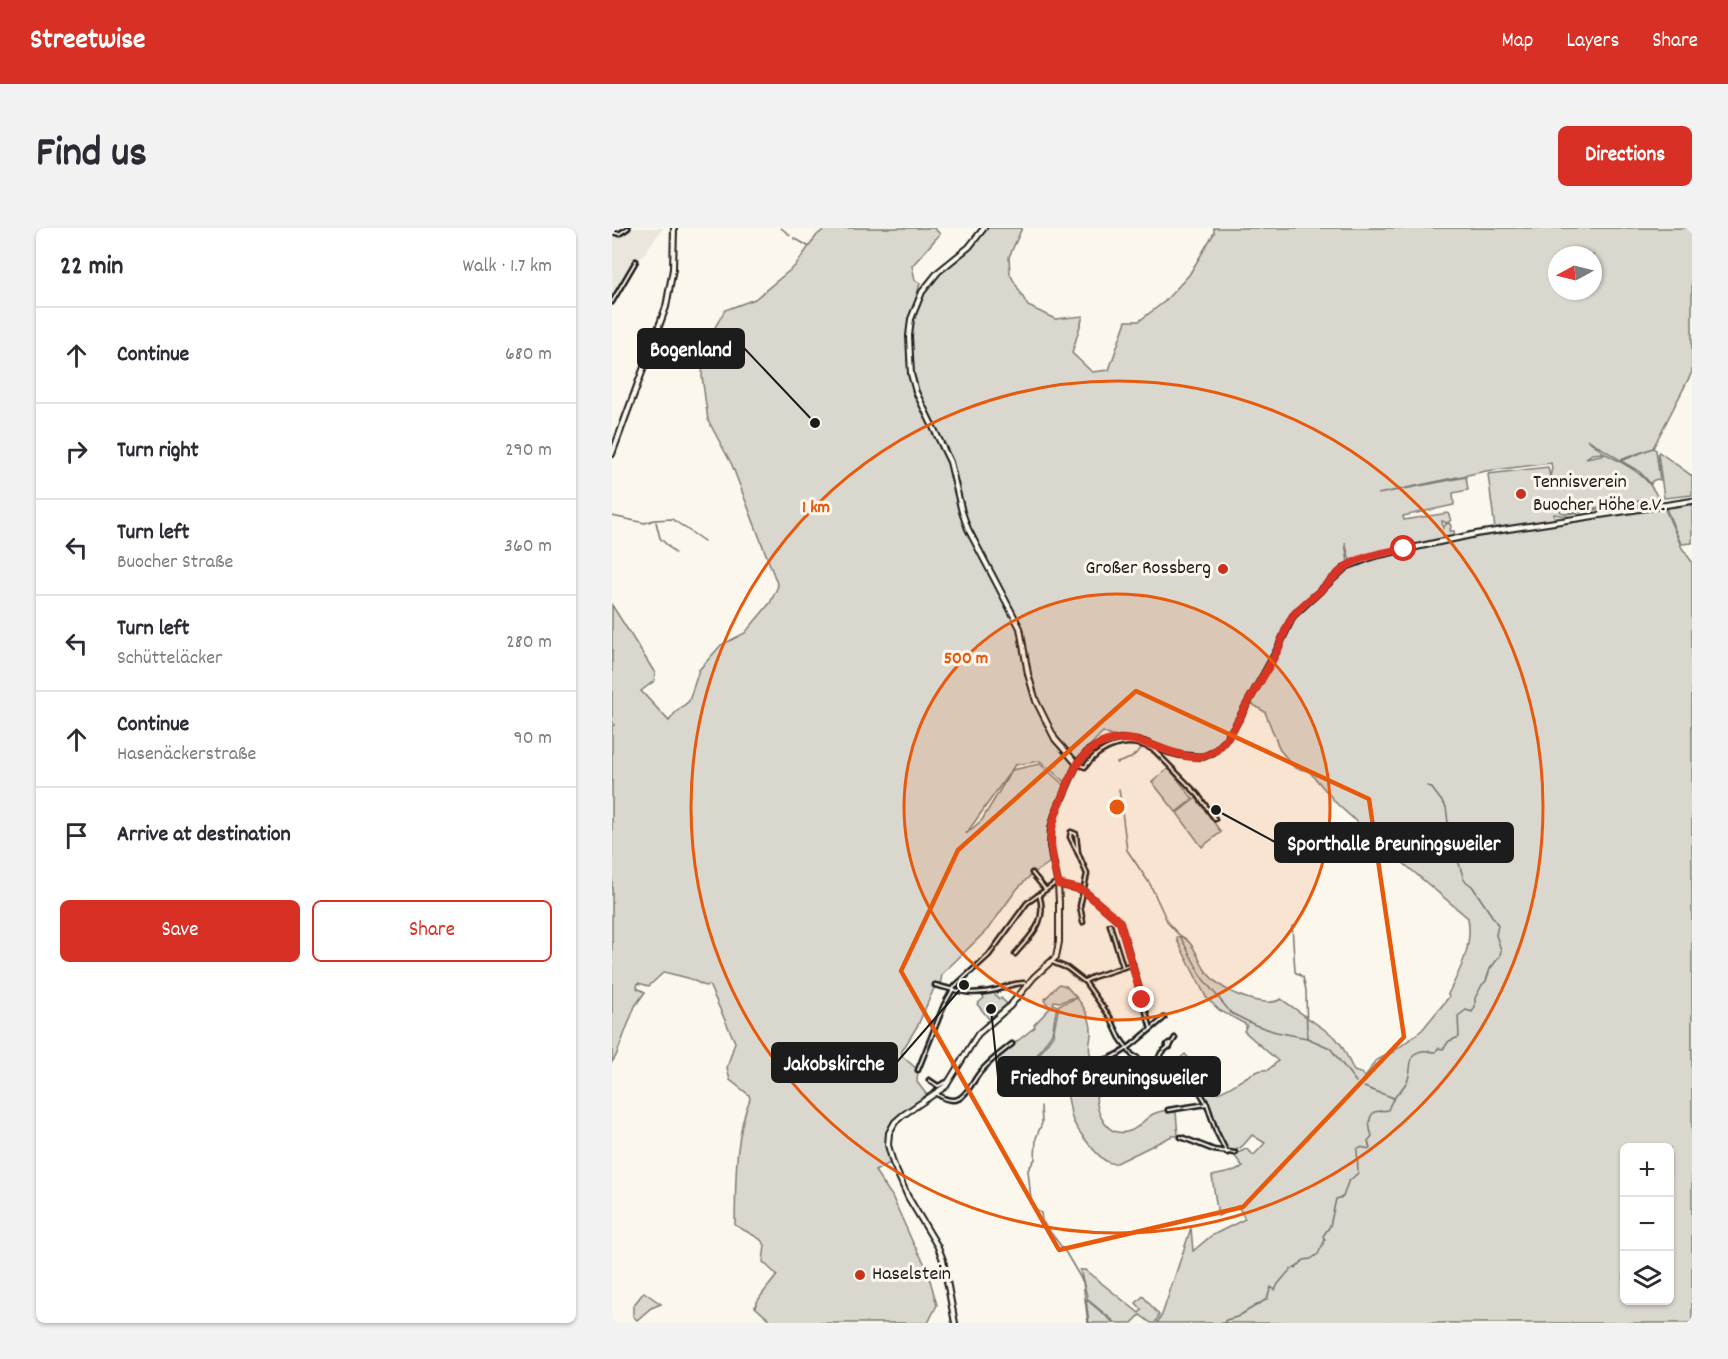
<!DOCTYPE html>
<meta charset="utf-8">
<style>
body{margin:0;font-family:Dekko,sans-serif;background:#f2f2f3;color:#2b2b33}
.controls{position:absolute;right:18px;bottom:18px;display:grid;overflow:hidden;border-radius:9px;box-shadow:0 2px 4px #0004}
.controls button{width:54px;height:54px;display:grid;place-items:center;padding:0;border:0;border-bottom:2px solid #e1e1e2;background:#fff;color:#2b2b33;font:30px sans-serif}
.compass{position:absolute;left:936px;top:18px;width:54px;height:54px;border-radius:50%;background:#fff;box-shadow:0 2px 4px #0004;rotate:263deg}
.stop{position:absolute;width:18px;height:18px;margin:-14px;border:4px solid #d93025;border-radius:50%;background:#fff}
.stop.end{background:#d93025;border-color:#fff;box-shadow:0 2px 6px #0008}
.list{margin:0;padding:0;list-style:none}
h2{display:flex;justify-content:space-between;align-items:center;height:78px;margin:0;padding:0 24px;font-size:26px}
h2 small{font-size:20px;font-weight:400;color:#7c7c81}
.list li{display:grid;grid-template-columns:39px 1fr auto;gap:18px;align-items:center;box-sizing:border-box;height:96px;padding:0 24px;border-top:2px solid #e1e1e2}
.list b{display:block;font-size:22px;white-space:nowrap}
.list p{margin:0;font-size:20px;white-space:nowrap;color:#7c7c81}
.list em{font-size:20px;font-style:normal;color:#7c7c81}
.actions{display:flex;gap:12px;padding:18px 24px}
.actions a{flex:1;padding:14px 0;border:2px solid #d93025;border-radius:9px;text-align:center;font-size:21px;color:#d93025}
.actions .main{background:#d93025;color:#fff}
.icon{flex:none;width:33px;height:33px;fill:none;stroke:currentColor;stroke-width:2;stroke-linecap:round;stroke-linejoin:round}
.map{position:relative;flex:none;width:1080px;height:1095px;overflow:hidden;border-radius:9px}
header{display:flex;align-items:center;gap:36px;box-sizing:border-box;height:84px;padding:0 30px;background:#d93025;color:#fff}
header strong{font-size:28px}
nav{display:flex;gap:33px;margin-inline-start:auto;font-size:21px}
.intro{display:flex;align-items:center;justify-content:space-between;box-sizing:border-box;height:144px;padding:0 36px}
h1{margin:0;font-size:42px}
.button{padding:15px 27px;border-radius:9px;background:#d93025;color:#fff;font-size:21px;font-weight:700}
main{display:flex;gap:36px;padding:0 36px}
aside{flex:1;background:#fff;border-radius:9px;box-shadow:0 2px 4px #0004}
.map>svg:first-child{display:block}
.built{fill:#eae6dc}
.green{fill:#dad7ce;stroke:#7b7a75;stroke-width:1.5;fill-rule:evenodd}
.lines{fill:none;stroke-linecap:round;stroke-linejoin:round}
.stream{stroke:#74726e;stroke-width:1.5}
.street-casing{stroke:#1c1c1c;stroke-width:7}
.secondary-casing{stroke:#1c1c1c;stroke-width:8}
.street{stroke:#fbf7ec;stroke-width:2}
.secondary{stroke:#fbf7ec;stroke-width:4}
.route{stroke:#d93025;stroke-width:8}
.marked{fill:none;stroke:#e8590c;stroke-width:4.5;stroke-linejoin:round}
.ring{fill:none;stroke:#e8590c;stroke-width:3}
.poi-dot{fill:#c8321e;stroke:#fbf7ec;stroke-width:2}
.labels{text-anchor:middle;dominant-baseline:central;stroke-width:6;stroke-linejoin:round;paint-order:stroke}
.poi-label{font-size:20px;fill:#1c1c1c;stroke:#fbf7ec;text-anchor:start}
.centre{fill:#e8590c;stroke:#fbf7ec;stroke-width:3}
.ring-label{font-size:18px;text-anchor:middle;font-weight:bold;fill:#e8590c;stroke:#fbf7ec;stroke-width:6;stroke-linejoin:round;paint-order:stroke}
.leader{fill:none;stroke:#1c1c1c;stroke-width:2}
.callout-dot{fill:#1c1c1c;stroke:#fbf7ec;stroke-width:2}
.callout{fill:#1c1c1c;stroke:#1c1c1c;stroke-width:2}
.callout-label{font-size:21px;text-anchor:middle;font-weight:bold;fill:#fff}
</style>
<header>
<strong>Streetwise</strong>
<nav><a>Map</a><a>Layers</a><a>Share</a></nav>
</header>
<div class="intro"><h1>Find us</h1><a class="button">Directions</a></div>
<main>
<aside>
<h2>22 min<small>Walk · 1.7 km</small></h2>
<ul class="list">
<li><svg class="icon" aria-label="ahead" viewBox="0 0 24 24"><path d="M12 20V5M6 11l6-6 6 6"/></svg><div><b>Continue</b></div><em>680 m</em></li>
<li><svg class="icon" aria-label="right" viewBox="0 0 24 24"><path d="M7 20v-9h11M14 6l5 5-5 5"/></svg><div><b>Turn right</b></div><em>290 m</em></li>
<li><svg class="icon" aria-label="left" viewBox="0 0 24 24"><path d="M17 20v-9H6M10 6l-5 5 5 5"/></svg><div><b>Turn left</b><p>Buocher Straße</p></div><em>360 m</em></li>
<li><svg class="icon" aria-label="left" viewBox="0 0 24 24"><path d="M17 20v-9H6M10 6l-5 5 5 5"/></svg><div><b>Turn left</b><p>Schütteläcker</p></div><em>280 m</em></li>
<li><svg class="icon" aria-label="ahead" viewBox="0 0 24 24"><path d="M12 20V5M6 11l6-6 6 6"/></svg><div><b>Continue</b><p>Hasenäckerstraße</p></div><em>90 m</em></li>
<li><svg class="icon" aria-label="arrive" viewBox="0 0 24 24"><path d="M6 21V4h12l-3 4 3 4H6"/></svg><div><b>Arrive at destination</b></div></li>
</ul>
<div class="actions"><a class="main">Save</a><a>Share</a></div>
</aside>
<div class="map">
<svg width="1080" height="1095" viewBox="0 0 1080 1095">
<rect width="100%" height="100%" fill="#fbf7ec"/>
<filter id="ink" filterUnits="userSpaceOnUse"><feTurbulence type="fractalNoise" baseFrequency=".0167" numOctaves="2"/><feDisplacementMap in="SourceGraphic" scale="12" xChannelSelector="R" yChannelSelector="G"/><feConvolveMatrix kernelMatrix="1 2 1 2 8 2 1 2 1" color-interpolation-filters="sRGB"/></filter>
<g filter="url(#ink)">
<path class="built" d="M 0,0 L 51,0 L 26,34 L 0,77 Z"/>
<g class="green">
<path d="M 214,0 L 322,0 L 328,6 L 300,38 L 303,52 L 308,55 L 295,107 L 295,133 L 301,161 L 307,176 L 335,229 L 347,283 L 354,303 L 405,398 L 419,465 L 437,503 L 461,537 L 454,555 L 428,533 L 403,537 L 354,606 L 370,592 L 400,542 L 428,536 L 453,558 C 443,582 432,608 437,635 L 419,647 L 405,661 L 376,701 L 330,746 L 328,759 L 323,758 L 306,797 L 290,823 L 290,828 L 306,842 L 305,854 L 315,867 C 287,887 265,896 278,935 L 263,943 L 280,968 L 301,1015 L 314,1038 L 325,1077 L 316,1095 L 161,1095 L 143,1079 C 145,1070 159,1056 165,1047 L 151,1034 L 153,1017 L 148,1011 L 123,997 C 124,955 122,910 138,871 L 137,867 L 118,852 L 115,840 L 123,814 L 97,757 L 93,758 L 76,750 L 52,744 L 37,758 L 26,755 L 25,760 L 33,764 L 23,778 L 4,828 L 0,834 L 0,498 L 2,497 L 0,492 L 0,377 L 43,445 L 42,453 L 29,463 L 57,493 L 63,485 L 77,473 L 87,442 L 109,417 L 133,405 L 158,375 L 166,358 L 120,237 L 96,192 L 90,148 L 92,118 L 113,82 L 143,71 L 183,38 L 205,7 Z"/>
<path d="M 375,0 L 410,0 L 397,29 L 398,46 L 416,78 L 443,91 L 471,88 L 460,125 L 480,144 L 497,142 L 514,93 L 527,93 L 552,74 L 577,47 L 602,5 L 602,0 L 1080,0 L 1080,144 L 1041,220 L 1044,222 L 1048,252 L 1045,251 L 1040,253 L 1039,256 L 1027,243 L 1009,233 L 1041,220 L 1008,232 L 975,211 L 992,225 L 980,226 L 974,230 L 994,226 C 1017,239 1034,245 1046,270 L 958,284 L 949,281 L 949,274 L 941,275 L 941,279 L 945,278 L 949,284 L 954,286 L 1048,272 L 1050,276 L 963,290 L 942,286 L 942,289 L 948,291 L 883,301 L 876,246 L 936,239 L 938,249 L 940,240 L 939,235 L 874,243 L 766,266 L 854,249 L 856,262 L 841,265 L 842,277 L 791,288 L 792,292 L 836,285 L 839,292 L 835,295 L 830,293 L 831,300 L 834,296 L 837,295 L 839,298 L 838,303 L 842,303 L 843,308 L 738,333 L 733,314 L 736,335 L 680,386 L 658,431 L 622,495 L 611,513 L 599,524 L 591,528 L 563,525 L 526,512 L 503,510 L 491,504 C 481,513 475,524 463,531 L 443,508 L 423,466 L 417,449 L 412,402 L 355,292 L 341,236 L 307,165 L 299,133 L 301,94 L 309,69 L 317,55 L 342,30 L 362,17 ZM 945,27 L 981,27 L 981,63 L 945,63 Z"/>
<path d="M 1047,224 L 1080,248 L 1080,267 L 1052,270 L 1046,226 Z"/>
<path d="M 1080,275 L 1080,315 L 1069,316 L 1054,280 Z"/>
<path d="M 1052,279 L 1070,320 L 1080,334 L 1080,1095 L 545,1095 L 550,1087 L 579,1000 L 581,1023 L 599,1008 L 633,991 L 626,978 L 606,988 L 600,948 L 623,943 L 631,939 L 622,927 L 634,921 L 642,927 L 653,915 L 640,907 C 634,914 627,925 616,923 L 606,903 L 591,863 C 614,874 635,839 656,842 L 666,833 L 632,803 L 635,797 L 607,782 L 594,769 L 565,712 L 565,709 L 569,708 C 582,714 586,731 593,742 C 605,759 622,767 641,772 C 651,774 661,776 669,771 L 723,809 L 730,818 L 742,843 L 751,846 L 753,850 L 763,833 L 781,824 L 810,802 L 837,769 L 836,766 C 848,743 861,718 856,690 L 777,623 L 725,576 L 697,543 L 683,540 L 668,522 L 653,484 L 637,474 L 666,424 L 684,387 L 734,343 L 749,334 L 800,320 L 880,305 ZM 1012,920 L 1058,920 L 1058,1072 L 1012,1072 Z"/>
<path d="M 557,540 L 581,571 L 564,584 L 540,554 Z"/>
<path d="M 584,570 L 609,604 L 590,619 L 565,585 Z"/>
<path d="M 447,756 L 454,758 L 464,769 L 448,774 L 442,773 L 441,776 L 445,778 L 440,805 L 417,839 L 411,839 L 402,847 L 384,830 L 423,799 L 422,797 L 438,780 L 432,772 Z"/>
<path d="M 381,764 L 387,771 L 389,770 L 395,776 L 377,791 L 365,776 L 372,770 L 370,766 Z"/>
<path d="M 465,770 C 473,780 480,793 479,806 C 479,812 476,818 478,825 C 480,834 490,839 495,848 L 484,853 L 490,867 L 484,868 C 485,886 495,911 518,903 C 527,900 533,890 541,886 C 545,884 551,883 555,882 L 556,885 L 564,884 L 566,908 L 560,908 L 505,935 C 502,935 499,936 496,934 C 486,930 463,900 460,890 C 457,879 457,867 452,857 C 446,845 435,838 424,831 L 441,807 L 447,777 Z"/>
<path d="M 573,826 L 585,840 L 576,848 L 566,847 L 559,838 Z"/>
<path d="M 468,1042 L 473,1042 L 527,1085 L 530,1082 L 524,1075 L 531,1068 L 547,1087 L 543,1095 L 539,1095 L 528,1087 L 520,1095 L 504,1095 L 476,1072 Z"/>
<path d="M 32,1064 L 49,1076 L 39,1080 L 25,1092 L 21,1088 L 21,1078 Z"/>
<path d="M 474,1071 L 475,1072 L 502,1095 L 477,1095 Z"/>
</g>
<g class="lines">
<g class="stream">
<path d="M 169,0 L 178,7"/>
<path d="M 182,10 L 196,18"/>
<path d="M 0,288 L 33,295 L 42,292 L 60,291 L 92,313"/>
<path d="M 44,294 L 48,310 L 63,325"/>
<path d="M 505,535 L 519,530 L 530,520"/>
<path d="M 507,561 L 515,622 L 538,656 L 556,695 L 566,706"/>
<path d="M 680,698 L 683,743"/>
<path d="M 567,706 L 591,751 L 619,785 L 643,797 L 664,804 L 695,810 L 718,820 L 744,854"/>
<path d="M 683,744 L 691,749 L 694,762 L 695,810"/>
<path d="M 752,859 L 782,870"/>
<path d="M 429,878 L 430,895 L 424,910 L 423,931 L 416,942 L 419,972 L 423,982 L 429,985 L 430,993 L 454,1025 L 471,1054 L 476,1095"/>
<path d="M 612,1095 L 614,1092 L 625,1089 L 655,1071 L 659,1059 L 663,1062 L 666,1056 L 678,1042 L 685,1039 L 692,1032 L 699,1031 L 706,1026 L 713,1012 L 711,1008 L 718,998 L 724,971 L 731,969 L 736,954 L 746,945 L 745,921 L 748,919 L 758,921 L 756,913 L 760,908 C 757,900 755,891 762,884 L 776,882 C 780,869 788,865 794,855 C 802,844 793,826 810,823 C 814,822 820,824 824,824 L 826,820 L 831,821 L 837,813 L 847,809 L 846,788 L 854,782 L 860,784 L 863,779 L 863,770 L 870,757 L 874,753 L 878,741 L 888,728 L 889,722 L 884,707 L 886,697 L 860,658 L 852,652 L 837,602 L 834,579 L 819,559 L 815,558"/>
</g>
<g class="street-casing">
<g id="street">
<path d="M 0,4 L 7,6 L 16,0"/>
<path d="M 0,74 L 24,33"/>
<path d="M 465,536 L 473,539 C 489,517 518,507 543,523 L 586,567 L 603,591"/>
<path d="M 459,604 L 464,606 L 466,625 L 458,609 Z"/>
<path d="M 466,625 L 475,646 L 468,678 L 471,694"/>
<path d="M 420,645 L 433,661"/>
<path d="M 498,697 L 511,739"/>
<path d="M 403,726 C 420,706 436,694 427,666"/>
<path d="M 440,734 L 455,740 L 473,754 L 498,789 L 508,810 L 520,827 L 550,843 L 577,850 L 582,854 L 595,876 L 604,903 L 615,925"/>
<path d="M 473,753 L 481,749 L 521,736"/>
<path d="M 323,757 C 347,763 358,768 384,762 C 393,759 402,755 412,755 L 415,757"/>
<path d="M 539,801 L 552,790"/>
<path d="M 557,815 L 559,816 L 558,819 L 555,817 Z"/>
<path d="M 559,816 L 563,810"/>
<path d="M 542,840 L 549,825 L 556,819"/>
<path d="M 306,842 L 332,777 L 343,758 L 377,727 L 415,675 L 442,656 L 471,662 L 508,694 L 539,801 C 524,813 511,827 492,832"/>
<path d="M 317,852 L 326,858 L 335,854"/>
<path d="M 531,855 L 550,843"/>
<path d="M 325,866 C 352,885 357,855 371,841 C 380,831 390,824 400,816"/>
<path d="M 556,882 L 595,876"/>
<path d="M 569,909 L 602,922 L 623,925"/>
</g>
</g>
<g class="secondary-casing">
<g id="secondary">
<path d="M 372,0 L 357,19 L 326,44 L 310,64 L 299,91 L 297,108 L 299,146 L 304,164 L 338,234 L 350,284 L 356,301 L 408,400 L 416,446 L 424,473 L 443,511 L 465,536"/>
<path d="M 0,226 L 54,79 L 61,41 L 62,0"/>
<path d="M 343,1095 L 331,1032 L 326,1019 L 296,969 L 281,935 L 276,917 L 277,905 L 283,894 L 291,887 L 334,858 L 366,806 L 398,778 L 422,749 L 444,729 L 447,714 L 447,674 L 446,656 L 438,618 L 439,600 L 443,586 L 465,536 L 476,523 L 487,517 L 508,511 L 532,514 L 556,524 L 568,527 L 591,529 L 602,524 L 611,515 L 623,498 L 665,422 L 681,388 L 734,339 L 763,328 L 864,306 L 1080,273"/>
</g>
</g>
<use href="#street" class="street"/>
<use href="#secondary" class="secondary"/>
</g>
</g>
<g class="lines" filter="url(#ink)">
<path class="route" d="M 530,772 L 508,694 L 471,662 L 446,656 C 436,611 435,603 454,560 C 459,549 463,536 472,528 C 516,482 568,547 601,524 C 617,513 625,493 635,476 C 645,458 657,440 666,421 C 671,410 674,397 681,388 C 688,378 699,371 708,363 C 717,355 725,345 735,338 C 750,328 774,324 792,321"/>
</g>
<path class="marked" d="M 524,463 L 757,571 L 792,809 L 631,979 L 447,1022 L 289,743 L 346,622 Z"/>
<circle cx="505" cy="579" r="213" fill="#e8590c" fill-opacity=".12"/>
<g class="ring">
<circle cx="505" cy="579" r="213"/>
<circle cx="505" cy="579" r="426"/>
</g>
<g class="poi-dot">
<circle cx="909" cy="266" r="6"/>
<circle cx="611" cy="341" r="6"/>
<circle cx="248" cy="1047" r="6"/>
</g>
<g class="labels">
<g class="poi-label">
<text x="921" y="255">Tennisverein<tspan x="921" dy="23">Buocher Höhe e.V.</tspan></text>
<text x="599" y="341" text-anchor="end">Großer Rossberg</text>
<text x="260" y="1047">Haselstein</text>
</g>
</g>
<circle cx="505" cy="579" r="9" class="centre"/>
<g class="ring-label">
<text x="204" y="284">1 km</text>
<text x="354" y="435">500 m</text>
</g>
<path class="leader" d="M203 195L132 120M604 582L663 614M352 757L285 834M379 781L386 849"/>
<g class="callout-dot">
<circle cx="203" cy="195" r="6"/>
<circle cx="604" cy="582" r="6"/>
<circle cx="352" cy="757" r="6"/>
<circle cx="379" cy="781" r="6"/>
</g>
<g class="callout">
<rect x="26" y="101" width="106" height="39" rx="6"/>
<rect x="663" y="595" width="238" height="39" rx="6"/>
<rect x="160" y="815" width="125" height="39" rx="6"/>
<rect x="386" y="829" width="222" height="39" rx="6"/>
</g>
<g class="callout-label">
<text x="79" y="128">Bogenland</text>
<text x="782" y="622">Sporthalle Breuningsweiler</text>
<text x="222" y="842">Jakobskirche</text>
<text x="497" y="856">Friedhof Breuningsweiler</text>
</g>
</svg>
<div class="controls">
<button>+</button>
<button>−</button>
<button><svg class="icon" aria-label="layers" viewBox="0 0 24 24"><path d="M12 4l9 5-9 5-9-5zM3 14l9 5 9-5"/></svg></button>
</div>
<svg class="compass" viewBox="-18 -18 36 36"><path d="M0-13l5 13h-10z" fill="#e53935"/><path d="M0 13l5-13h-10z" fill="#7c7c81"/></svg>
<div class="stop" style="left:792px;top:321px"></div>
<div class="stop end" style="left:530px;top:772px"></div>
</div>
</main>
